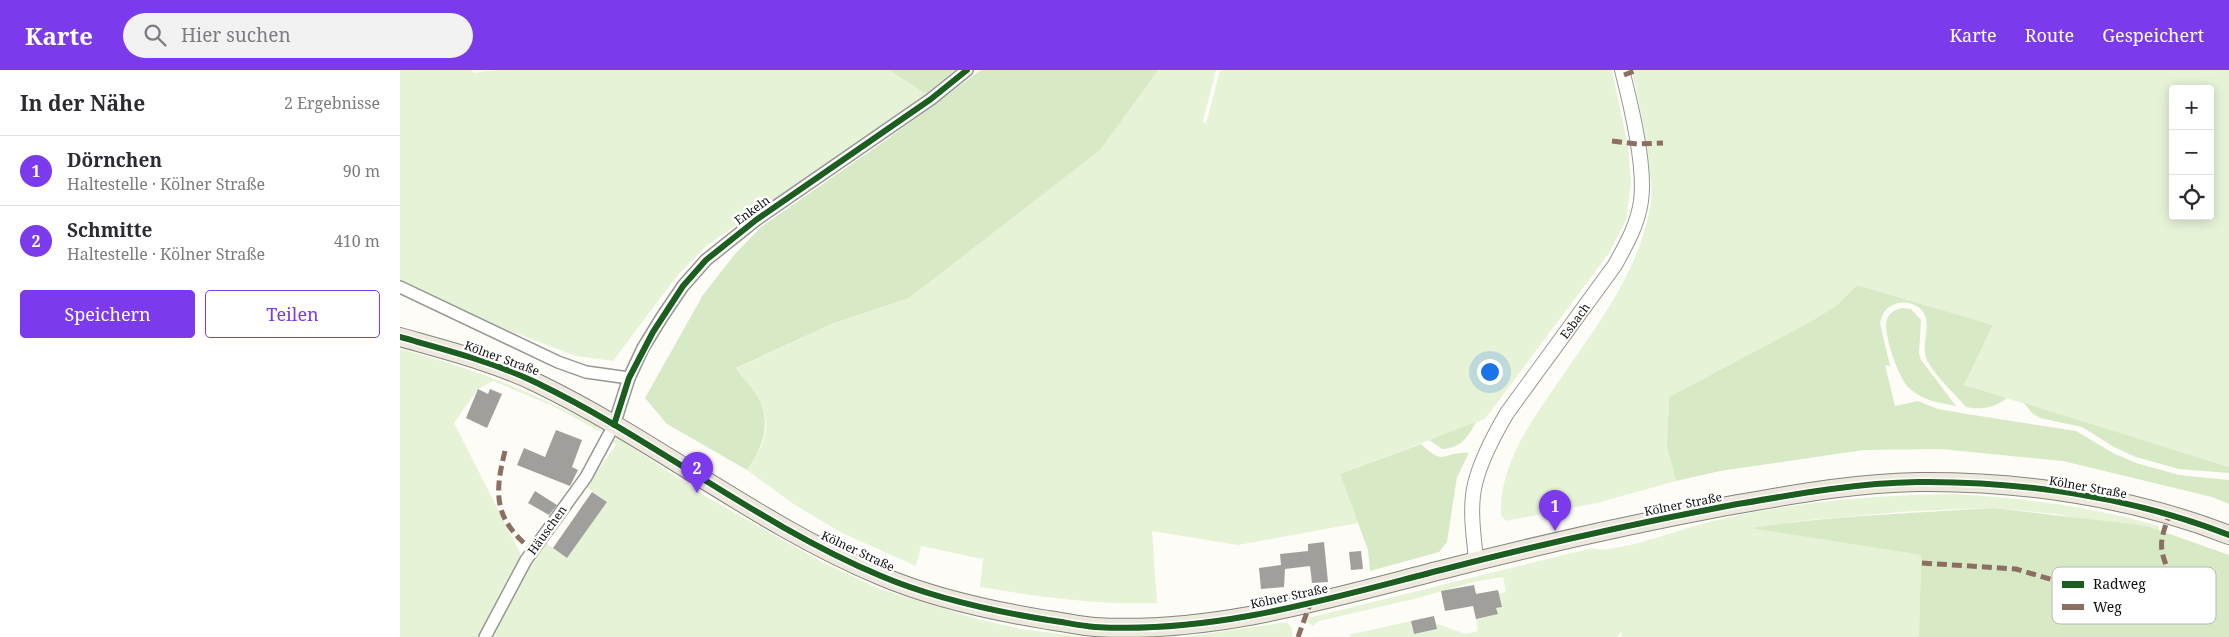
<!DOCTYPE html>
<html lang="de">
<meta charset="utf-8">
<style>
body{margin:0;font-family:"Noto Serif",serif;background:#f2f2f3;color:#2b2b33}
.controls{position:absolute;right:15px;top:15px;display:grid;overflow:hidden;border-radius:5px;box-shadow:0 2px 12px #0003}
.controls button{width:45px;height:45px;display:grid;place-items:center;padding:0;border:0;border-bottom:1px solid #e1e1e2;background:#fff;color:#2b2b33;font:25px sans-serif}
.you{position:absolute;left:1089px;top:301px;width:18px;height:18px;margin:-12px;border:4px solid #fff;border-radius:50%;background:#1a73e8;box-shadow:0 0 0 8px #1a73e833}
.badge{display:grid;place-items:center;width:32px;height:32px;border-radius:50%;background:#7c3aed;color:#fff;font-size:16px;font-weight:700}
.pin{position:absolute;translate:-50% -41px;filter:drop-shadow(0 1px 2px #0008)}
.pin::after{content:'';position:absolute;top:26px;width:18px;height:15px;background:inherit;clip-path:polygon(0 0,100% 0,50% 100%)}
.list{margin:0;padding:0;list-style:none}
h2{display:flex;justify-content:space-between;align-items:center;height:65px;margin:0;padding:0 20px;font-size:21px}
h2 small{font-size:16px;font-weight:400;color:#7c7c81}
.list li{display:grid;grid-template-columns:32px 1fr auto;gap:15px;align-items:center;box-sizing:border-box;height:70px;padding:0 20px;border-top:1px solid #e1e1e2}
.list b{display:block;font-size:19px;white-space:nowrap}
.list p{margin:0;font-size:16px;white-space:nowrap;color:#7c7c81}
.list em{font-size:16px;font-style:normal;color:#7c7c81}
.actions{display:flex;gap:10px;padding:15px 20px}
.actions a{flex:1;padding:11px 0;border:1px solid #7c3aed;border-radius:5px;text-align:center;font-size:18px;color:#7c3aed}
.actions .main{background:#7c3aed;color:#fff}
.icon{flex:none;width:28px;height:28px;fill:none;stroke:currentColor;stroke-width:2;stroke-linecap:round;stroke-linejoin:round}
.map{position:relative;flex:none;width:1829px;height:567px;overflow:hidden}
header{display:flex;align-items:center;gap:30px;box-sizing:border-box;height:70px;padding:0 25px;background:#7c3aed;color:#fff}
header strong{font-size:24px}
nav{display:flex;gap:28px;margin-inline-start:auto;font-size:18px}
.search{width:350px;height:45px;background:#f2f2f3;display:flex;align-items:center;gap:12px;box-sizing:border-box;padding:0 18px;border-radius:28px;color:#7c7c81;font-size:19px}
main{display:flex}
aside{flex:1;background:#fff}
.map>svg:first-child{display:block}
.green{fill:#e7f3d7;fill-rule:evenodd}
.forest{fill:#d8eac5}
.building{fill:#a19f9c}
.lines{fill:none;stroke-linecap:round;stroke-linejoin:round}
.minor-casing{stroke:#979795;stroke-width:14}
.tertiary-casing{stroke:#979795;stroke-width:16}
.primary-casing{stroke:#858482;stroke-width:20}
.minor{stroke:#fffffe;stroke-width:11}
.tertiary{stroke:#fffffe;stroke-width:14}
.primary{stroke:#ede9dc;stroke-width:18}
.quiet{stroke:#8d6e63;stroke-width:5;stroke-dasharray:10 5;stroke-linecap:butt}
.cycleway-casing{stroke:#fff;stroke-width:9}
.cycleway{stroke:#1b5e20;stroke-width:6}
.labels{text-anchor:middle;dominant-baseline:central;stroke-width:5;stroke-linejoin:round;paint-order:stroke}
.street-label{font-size:12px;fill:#111;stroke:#fff}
.key{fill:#fff;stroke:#b8b8b8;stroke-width:1}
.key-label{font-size:14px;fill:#111}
</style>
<header>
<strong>Karte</strong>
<div class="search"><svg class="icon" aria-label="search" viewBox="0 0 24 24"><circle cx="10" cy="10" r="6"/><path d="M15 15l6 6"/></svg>Hier suchen</div>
<nav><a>Karte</a><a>Route</a><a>Gespeichert</a></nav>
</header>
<main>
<aside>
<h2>In der Nähe<small>2 Ergebnisse</small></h2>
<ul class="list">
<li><span class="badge">1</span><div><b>Dörnchen</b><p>Haltestelle · Kölner Straße</p></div><em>90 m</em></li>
<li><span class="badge">2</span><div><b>Schmitte</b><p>Haltestelle · Kölner Straße</p></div><em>410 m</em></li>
</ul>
<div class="actions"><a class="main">Speichern</a><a>Teilen</a></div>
</aside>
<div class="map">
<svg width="1829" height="567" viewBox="0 0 1829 567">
<rect width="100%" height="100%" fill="#fdfcf7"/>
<g class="green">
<path d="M 0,0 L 71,0 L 74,3 L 94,0 L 489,0 L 526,24 L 306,176 L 276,207 L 213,291 L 176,286 L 78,249 L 0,212 Z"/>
<path d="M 758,0 L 816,0 L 803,51 L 806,54 L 820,0 L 1212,0 L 1228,76 L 1231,113 L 1226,150 L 1209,183 L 1085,349 L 940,404 L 958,453 L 838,475 L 752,461 L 757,533 C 696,535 641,527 580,517 L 583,489 L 521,476 L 516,496 L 442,463 L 395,435 L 347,400 C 380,353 366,339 335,299 L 434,253 L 509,228 L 601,156 Z"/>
<path d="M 1232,0 L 1829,0 L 1829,397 L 1564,315 L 1593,255 L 1457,215 L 1436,236 L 1410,252 L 1269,327 L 1267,377 L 1276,411 L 1197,433 L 1106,451 L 1101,445 C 1099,393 1133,349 1161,308 C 1199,253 1241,199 1251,131 C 1252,123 1251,113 1250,105 C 1248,69 1239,35 1232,0 ZM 1773,19 L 1810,19 L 1810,146 L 1773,146 Z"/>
<path d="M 0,279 C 57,294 112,313 165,340 C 177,346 191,351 201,360 L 201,362 L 153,336 L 93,311 L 78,319 L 54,353 L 122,487 L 78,567 L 0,567 Z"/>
<path d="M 218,368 L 305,426 L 422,492 L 480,519 L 581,550 L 621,559 L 683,567 L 91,567 L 131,493 L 146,473 L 167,488 L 207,432 L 186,417 L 216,375 L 212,371 Z"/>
<path d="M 1555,424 C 1624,428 1693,437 1759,456 L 1759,461 L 1747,456 L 1704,453 L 1656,444 L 1594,438 L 1513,441 L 1409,450 L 1352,458 L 1521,485 L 1519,567 L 1222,567 L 1221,562 L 1217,567 L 952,567 L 948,565 L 1011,551 L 1014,564 L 1037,559 L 1035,553 L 1066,564 L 1078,561 L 1076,549 L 1097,544 L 1096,538 L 1102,537 L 1099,524 L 1106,522 L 1103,507 L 1073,512 L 1018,528 L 919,551 L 913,556 L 907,552 L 908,548 L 1192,478 C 1209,485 1271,463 1291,457 C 1377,433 1467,425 1555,424 Z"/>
<path d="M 887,552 L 891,557 L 893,567 L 784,567 Z"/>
</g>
<g class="forest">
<path d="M 489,0 L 555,0 L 526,24 Z"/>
<path d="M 581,0 L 758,0 L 700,80 L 509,228 L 434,253 L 336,298 C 341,307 350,314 355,323 C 373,350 364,376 347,400 L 267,354 L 245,328 L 303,225 L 335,184 L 361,157 L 486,70 Z"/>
<path d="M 1457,215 L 1593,255 L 1564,315 L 1607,328 C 1594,338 1582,340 1566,337 C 1554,323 1538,309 1528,292 C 1517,274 1540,244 1512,234 C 1506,232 1499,232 1493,235 C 1485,238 1482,245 1480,253 L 1490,296 L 1485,295 L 1495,336 L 1518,331 L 1538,339 L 1567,344 L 1676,361 L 1713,383 L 1736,393 L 1779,405 L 1829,410 L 1829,434 L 1812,427 L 1663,391 L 1540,379 L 1464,380 L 1320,401 L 1276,411 L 1267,377 L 1269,327 L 1410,252 L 1436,236 Z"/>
<path d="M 1502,238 L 1511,239 L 1521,250 L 1519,283 L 1521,290 L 1556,336 C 1540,333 1521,330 1509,318 C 1499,309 1482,262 1487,249 C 1490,242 1496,239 1502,238 Z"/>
<path d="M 1624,333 L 1829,397 L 1829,403 L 1779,399 L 1736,387 L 1714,377 L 1682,357 L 1640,348 L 1632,343 Z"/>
<path d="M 1076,352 C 1068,367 1061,378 1042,379 L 1029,370 Z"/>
<path d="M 1021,374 C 1046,398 1042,381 1069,383 L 1057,407 L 1047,472 L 1039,482 L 970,501 L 968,480 L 940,404 Z"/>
<path d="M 1594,438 L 1747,456 L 1829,485 L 1829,567 L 1519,567 L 1521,485 L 1350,458 C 1431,446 1512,443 1594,438 Z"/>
</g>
<g class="building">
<path d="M 78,319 L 88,324 L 90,319 L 102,324 L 87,358 L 66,348 Z"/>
<path d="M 156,360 L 182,370 L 172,397 L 178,400 L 170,416 L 117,395 L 124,378 L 145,387 Z"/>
<path d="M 135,421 L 157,435 L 149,445 L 128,433 Z"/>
<path d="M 192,422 L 207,432 L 167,488 L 153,478 Z"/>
<path d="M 924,472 L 928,512 L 912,513 L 910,496 L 885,499 L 884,517 L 861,519 L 859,498 L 881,495 L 880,484 L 908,481 L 908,474 Z"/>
<path d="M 961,481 L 963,499 L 951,500 L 949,482 Z"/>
<path d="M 1074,515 L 1076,524 L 1098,520 L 1102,537 L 1096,538 L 1098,544 L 1076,549 L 1073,536 L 1045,541 L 1041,521 Z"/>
<path d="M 1034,546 L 1037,559 L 1014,564 L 1011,551 Z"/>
</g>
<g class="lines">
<g class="minor-casing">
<g id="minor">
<path d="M 0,217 L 158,292 L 186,302 L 229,308"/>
<path d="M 85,567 L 126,490 L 186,407 L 214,355 L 229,308 L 243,278 L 262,247 L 283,216 L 306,190 L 356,150 L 531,29 L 567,0"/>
</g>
</g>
<g class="tertiary-casing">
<g id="tertiary">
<path id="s1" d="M 1076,491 C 1074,466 1069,439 1075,414 C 1081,389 1094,365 1107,343 L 1215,195 C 1226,175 1238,154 1241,131 C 1246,96 1231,35 1222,0"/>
</g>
</g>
<g class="primary-casing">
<path id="primary" d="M 0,267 C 46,280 94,292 137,313 C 255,370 359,455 481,506 C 533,528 592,541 648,550 C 664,552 680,556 695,557 C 815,564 931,528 1045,499 C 1138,475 1232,454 1327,436 C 1390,425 1453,413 1518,412 C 1622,411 1732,427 1829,465"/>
</g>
<use href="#minor" class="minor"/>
<use href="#tertiary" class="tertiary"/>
<use href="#primary" class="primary"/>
<g class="quiet">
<path d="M 1224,5 L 1237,0"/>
<path d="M 1212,71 L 1237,74 L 1263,73"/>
<path d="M 105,381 C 94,425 94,449 132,480"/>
<path d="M 1522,493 L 1616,499 L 1701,524 L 1752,532 L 1764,530 C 1779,514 1765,499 1762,481 C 1760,469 1765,457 1769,446"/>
<path d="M 898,567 L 910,534"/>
</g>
<g class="cycleway-casing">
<g id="cycleway">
<path d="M 0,267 C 46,280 94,292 137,313 C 255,370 359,455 481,506 C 533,528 592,541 648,550 C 664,552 680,556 695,557 C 815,564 931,528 1045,499 C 1138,475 1232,454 1327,436 C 1390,425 1453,413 1518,412 C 1622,411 1732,427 1829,465"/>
<path d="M 214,355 L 229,308 L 253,262 L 283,216 L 306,190 L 356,150 L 531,29 L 567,0"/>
</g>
</g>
<use href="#cycleway" class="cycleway"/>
</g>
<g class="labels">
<g class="street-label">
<text transform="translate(352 140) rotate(-36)">Enkeln</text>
<text stroke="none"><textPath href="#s1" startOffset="270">Esbach</textPath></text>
<text transform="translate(102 288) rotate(20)">Kölner Straße</text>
<text transform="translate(1688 417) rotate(10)">Kölner Straße</text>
<text transform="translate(1283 434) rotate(-11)">Kölner Straße</text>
<text transform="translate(147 460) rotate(-54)">Häuschen</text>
<text transform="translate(458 481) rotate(25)">Kölner Straße</text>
<text transform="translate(889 526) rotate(-12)">Kölner Straße</text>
</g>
</g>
<rect x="1652" y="497" width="164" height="57" rx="8" class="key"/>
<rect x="1662" y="511" width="22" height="7" fill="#1b5e20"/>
<rect x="1662" y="534" width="22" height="6" fill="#8d6e63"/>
<g class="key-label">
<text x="1693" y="519">Radweg</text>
<text x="1693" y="542">Weg</text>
</g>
</svg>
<div class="controls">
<button>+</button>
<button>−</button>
<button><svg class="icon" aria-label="locate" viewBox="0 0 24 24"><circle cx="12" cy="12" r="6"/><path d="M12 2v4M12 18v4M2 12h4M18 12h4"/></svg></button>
</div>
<div class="you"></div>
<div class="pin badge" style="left:1155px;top:461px">1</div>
<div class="pin badge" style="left:297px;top:423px">2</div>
</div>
</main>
